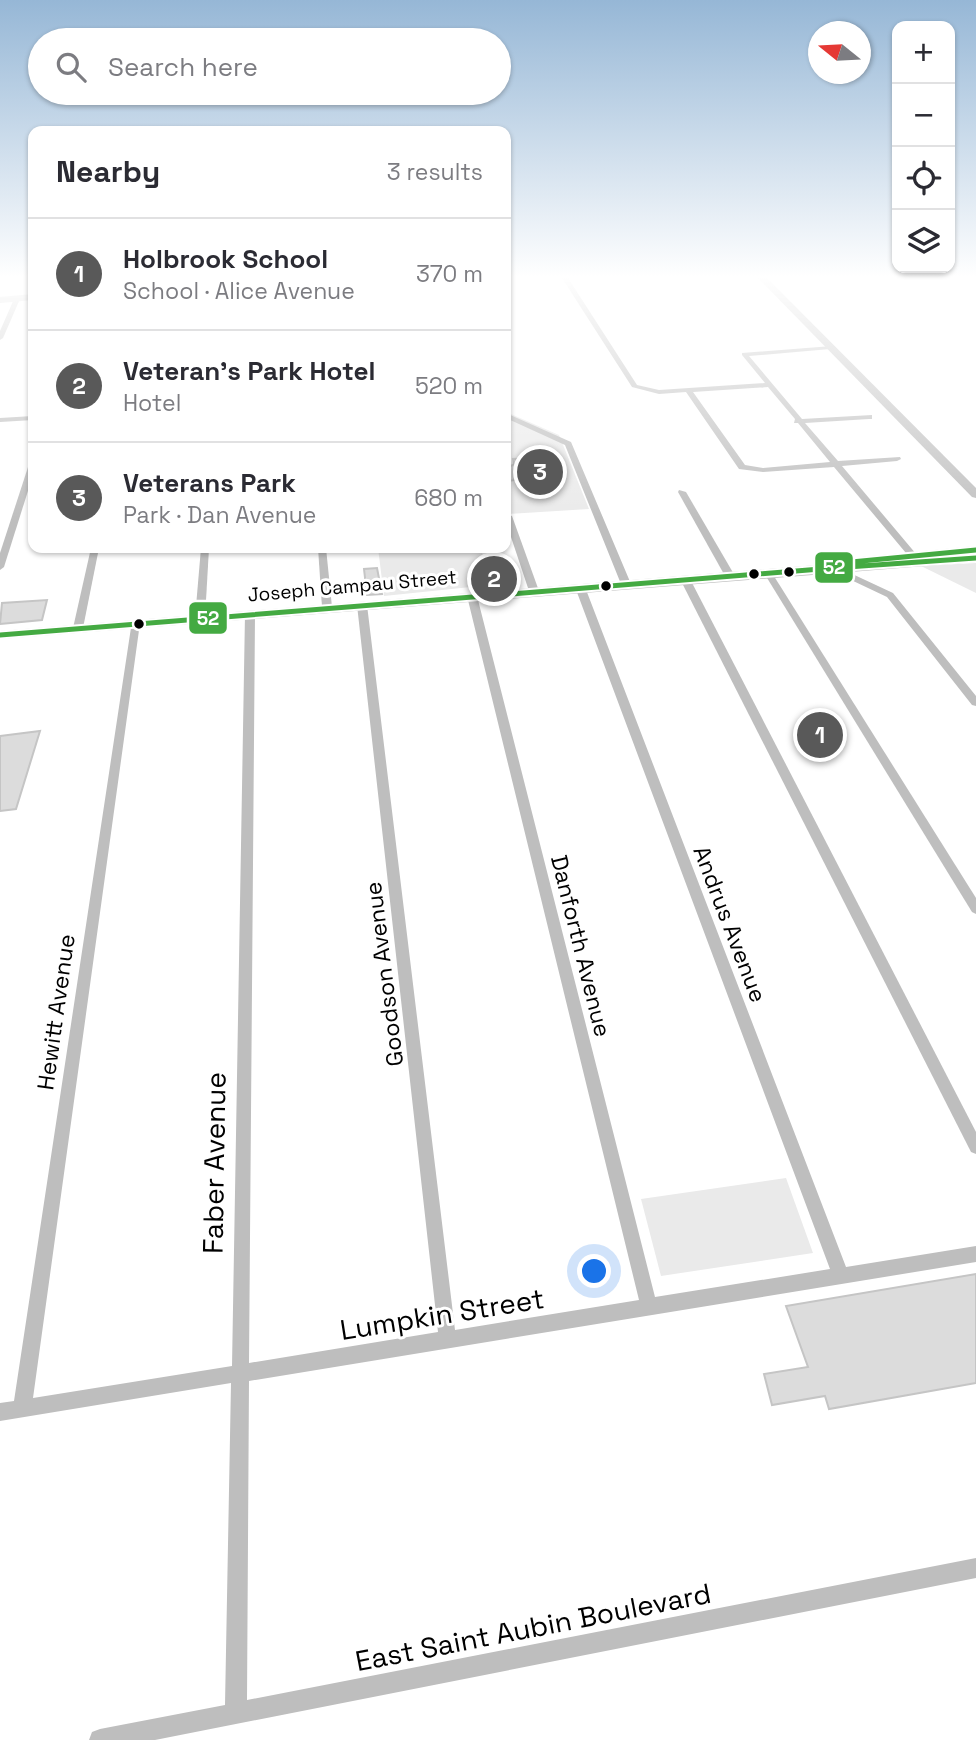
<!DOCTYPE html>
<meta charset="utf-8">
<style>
body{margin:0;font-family:"Space Grotesk",sans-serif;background:#f7f7f7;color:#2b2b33}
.controls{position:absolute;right:21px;top:21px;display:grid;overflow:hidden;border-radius:14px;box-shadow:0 2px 5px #0004}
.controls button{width:63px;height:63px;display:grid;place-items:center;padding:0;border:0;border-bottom:2px solid #e1e1e2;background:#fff;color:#2b2b33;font:35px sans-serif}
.compass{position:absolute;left:808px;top:21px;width:63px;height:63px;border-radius:50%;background:#fff;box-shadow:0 2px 5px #0004;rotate:288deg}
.you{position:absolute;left:595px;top:1272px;width:24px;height:24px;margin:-18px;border:5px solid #fff;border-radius:50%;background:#1a73e8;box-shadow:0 0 0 10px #1a73e833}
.badge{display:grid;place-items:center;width:46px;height:46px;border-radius:50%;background:#595959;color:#fff;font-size:23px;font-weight:700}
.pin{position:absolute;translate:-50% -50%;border:4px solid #fff;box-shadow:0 2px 7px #0006}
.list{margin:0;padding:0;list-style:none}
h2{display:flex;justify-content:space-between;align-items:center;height:91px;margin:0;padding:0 28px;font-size:30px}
h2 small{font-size:23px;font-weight:400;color:#7c7c81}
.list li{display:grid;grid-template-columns:46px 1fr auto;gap:21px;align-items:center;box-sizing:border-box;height:112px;padding:0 28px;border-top:2px solid #e1e1e2}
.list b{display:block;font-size:26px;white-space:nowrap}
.list p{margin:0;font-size:23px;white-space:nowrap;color:#7c7c81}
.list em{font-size:23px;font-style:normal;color:#7c7c81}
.icon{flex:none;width:38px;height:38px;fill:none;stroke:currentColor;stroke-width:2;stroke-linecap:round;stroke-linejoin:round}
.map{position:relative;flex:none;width:976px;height:1740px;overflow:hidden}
.search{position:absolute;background:#fff;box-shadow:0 2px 5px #0004;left:28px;top:28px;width:483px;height:77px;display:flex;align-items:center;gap:18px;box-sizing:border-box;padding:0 24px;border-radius:38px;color:#7c7c81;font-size:26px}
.panel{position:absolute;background:#fff;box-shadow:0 2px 5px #0004;left:28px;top:126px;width:483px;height:427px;border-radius:14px}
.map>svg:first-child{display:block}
.green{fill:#eaeaea}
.building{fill:#dcdcdc;stroke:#c5c5c5;stroke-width:2}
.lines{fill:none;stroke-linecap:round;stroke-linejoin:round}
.street{fill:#bebebe;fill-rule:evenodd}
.secondary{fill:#c1c1c1;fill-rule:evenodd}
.bus-1-casing{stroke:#fff;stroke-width:9}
.bus-1{stroke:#44aa42;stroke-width:5}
.bus-dot{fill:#000;stroke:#fff;stroke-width:2.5}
.labels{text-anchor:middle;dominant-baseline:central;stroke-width:6;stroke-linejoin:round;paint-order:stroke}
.far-street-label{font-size:19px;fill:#000;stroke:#fff}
.street-label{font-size:23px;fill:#000;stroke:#fff}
.near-street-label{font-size:28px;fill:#000;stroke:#fff}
.line-badge{stroke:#fff;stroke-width:2.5}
.badge-label{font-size:19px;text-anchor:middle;font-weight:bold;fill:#fff}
</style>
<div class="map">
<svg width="976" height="1740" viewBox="0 0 976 1740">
<rect width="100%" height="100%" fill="#fff"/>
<g class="green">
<path d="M 506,412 L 559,435 L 589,509 L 506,514 Z"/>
<path d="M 378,548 L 481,548 L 490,585 L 384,596 Z"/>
<path d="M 976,563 L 976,593 L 921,566 Z"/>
<path d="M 786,1178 L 813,1253 L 661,1276 L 641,1199 Z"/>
</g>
<g class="building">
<path d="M 534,458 L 536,466 L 516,480 L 506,481 L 506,469 L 514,464 L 513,459 Z"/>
<path d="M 496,564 L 501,585 L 491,586 L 486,565 Z"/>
<path d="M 377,568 L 382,594 L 367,595 L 364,569 Z"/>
<path d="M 47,600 L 42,620 L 0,624 L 2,603 Z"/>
<path d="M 40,731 L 16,809 L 0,811 L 0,736 Z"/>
<path d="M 976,1274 L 976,1383 L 829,1409 L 825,1396 L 772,1405 L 764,1374 L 808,1367 L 786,1306 Z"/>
</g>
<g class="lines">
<g class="street">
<path d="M 562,278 L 568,278 L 637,385 L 659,390 L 765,383 L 742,355 L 742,353 L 832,346 L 832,348 L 830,349 L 749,356 L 802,419 L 872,415 L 872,419 L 869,419 L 805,423 L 838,461 L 900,457 L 901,459 L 897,461 L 842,466 L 922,561 L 922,565 L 916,565 L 834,467 L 763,472 L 739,469 L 686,392 L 659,394 L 632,387 ZM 768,387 L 795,419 L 794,423 L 798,423 L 830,462 L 763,468 L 745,465 L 693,392 Z"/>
<path d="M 17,297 L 20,299 L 3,338 L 0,340 L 0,331 L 14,299 Z"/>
<path d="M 506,413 L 571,442 L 631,584 L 629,586 L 626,587 L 621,584 L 565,445 L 506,418 Z"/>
<path d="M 33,416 L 33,420 L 0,422 L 0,418 Z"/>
<path d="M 30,461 L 33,461 L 33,475 L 4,567 L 0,570 L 0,553 Z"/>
<path d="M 679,490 L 686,492 L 735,576 L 733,578 L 727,578 L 725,576 L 678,492 Z"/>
<path d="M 506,514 L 512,516 L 539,591 L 537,593 L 534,594 L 529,591 L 506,522 Z"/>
<path d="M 91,548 L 99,548 L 83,628 L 78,631 L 73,628 Z"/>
<path d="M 201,548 L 209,548 L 205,618 L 200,621 L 195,618 Z"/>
<path d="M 318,548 L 326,548 L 332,607 L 327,610 L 322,607 Z"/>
<path d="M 833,565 L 893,593 L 976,696 L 976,706 L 972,705 L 887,597 L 830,570 L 829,568 Z"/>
<path d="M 768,570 L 772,573 L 976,898 L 976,914 L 972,912 L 764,573 Z"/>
<path d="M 685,576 L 690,579 L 976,1132 L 976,1154 L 971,1152 L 680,579 Z"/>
<path d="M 580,584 L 585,587 L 846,1267 L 976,1246 L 976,1262 L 249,1381 L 247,1700 L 976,1558 L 976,1578 L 155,1740 L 89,1740 L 92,1732 L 100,1729 L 225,1705 L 231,1383 L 0,1421 L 0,1403 L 14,1401 L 132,621 L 135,620 L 140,623 L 33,1398 L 232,1366 L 245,614 L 250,611 L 255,614 L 249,1363 L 438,1332 L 357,605 L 362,602 L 367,605 L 455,1330 L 639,1300 L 467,596 L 472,593 L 477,596 L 655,1297 L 830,1269 L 575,587 Z"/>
</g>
<g class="secondary">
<path d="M 758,278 L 767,278 L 976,488 L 976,498 L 972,497 Z"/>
<path d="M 33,294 L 33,300 L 0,303 L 0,297 Z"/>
<path d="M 976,546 L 976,554 L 958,555 L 976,554 L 976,562 L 0,639 L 0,631 L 830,564 L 841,559 Z"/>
</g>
<g class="bus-1-casing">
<g id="bus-1">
<path d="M 976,550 L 841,563 L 833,568 L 976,558"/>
<path d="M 0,635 L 833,568"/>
</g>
</g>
<use href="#bus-1" class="bus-1"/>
</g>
<linearGradient id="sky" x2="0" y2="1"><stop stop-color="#96b7d6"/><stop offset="0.53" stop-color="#fff"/><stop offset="1" stop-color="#fff" stop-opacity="0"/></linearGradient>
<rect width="976" height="522" fill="url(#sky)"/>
<g class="bus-dot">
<circle cx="789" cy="572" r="6"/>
<circle cx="754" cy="574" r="6"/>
<circle cx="606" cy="586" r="6"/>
<circle cx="139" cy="624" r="6"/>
</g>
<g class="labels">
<g class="far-street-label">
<text transform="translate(352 586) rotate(-5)">Joseph Campau Street</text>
</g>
<g class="street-label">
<text transform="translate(730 924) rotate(69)">Andrus Avenue</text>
<text transform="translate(581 946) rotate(76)">Danforth Avenue</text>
<text transform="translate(384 974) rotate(-97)">Goodson Avenue</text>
<text transform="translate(56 1012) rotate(-82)">Hewitt Avenue</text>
</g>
<g class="near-street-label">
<text transform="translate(214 1163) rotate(-89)">Faber Avenue</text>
<text transform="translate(442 1314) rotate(-9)">Lumpkin Street</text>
<text transform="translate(533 1627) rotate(-11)">East Saint Aubin Boulevard</text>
</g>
</g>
<g class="line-badge">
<rect x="814" y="551" width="40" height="33" rx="7" fill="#44aa42"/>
<rect x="188" y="601" width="40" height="34" rx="7" fill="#44aa42"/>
</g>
<g class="badge-label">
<text x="834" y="574">52</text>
<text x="208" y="625">52</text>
</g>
</svg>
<div class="controls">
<button>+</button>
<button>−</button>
<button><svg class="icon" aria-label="locate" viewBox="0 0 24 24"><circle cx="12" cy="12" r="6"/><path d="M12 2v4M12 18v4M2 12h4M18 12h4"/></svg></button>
<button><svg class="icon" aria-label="layers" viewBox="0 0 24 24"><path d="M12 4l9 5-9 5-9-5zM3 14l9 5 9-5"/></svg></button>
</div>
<svg class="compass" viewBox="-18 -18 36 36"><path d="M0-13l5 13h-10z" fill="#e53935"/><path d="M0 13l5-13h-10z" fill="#7c7c81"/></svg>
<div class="you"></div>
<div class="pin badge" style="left:820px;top:735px">1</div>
<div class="pin badge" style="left:494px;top:579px">2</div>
<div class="pin badge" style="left:540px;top:472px">3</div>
<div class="search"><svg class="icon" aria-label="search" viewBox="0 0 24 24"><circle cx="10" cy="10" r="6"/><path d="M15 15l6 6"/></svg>Search here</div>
<section class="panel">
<h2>Nearby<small>3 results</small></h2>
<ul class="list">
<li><span class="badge">1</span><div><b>Holbrook School</b><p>School · Alice Avenue</p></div><em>370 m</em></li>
<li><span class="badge">2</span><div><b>Veteran's Park Hotel</b><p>Hotel</p></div><em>520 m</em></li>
<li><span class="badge">3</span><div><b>Veterans Park</b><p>Park · Dan Avenue</p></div><em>680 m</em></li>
</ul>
</section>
</div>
